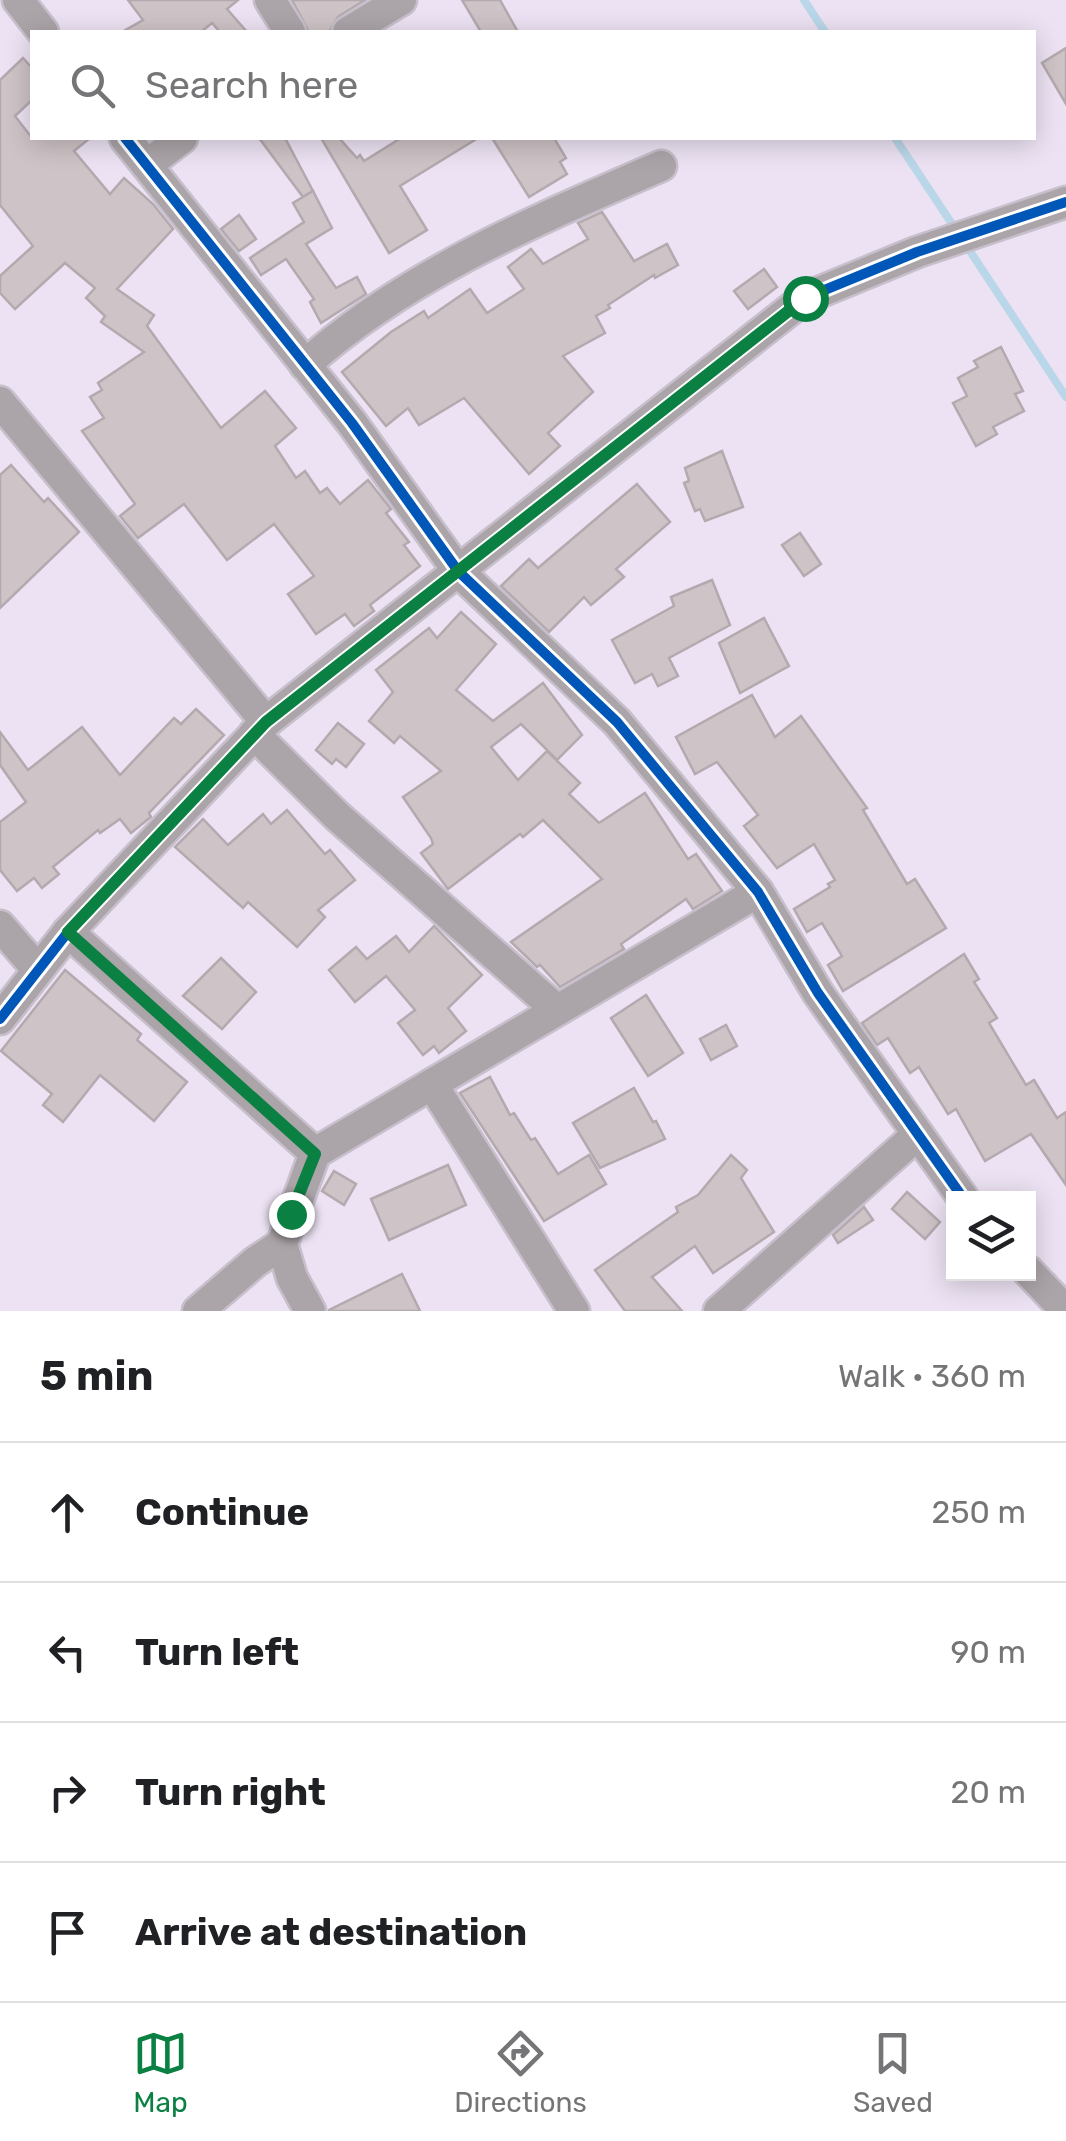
<!DOCTYPE html>
<meta charset="utf-8">
<style>
body{margin:0;font-family:Rubik,sans-serif;background:#f6f6f6;color:#202124}
.controls{position:absolute;right:30px;bottom:30px;display:grid;overflow:hidden;border-radius:0px;box-shadow:0 5px 25px #0003}
.controls button{width:90px;height:90px;display:grid;place-items:center;padding:0;border:0;border-bottom:2px solid #e0e0e0;background:#fff;color:#202124;font:50px sans-serif}
.stop{position:absolute;width:30px;height:30px;margin:-22px;border:8px solid #0b8043;border-radius:50%;background:#fff}
.stop.end{background:#0b8043;border-color:#fff;box-shadow:0 2px 10px #0008}
.list{margin:0;padding:0;list-style:none}
h2{display:flex;justify-content:space-between;align-items:center;height:130px;margin:0;padding:0 40px;font-size:42px}
h2 small{font-size:32px;font-weight:400;color:#757577}
.list li{display:grid;grid-template-columns:65px 1fr auto;gap:30px;align-items:center;box-sizing:border-box;height:140px;padding:0 40px;border-top:2px solid #e0e0e0}
.list b{display:block;font-size:38px;white-space:nowrap}
.list em{font-size:32px;font-style:normal;color:#757577}
.icon{flex:none;width:55px;height:55px;fill:none;stroke:currentColor;stroke-width:2;stroke-linecap:round;stroke-linejoin:round}
.map{position:relative;flex:none;width:1066px;height:1311px;overflow:hidden}
.search{position:absolute;background:#fff;box-shadow:0 5px 25px #0003;left:30px;right:30px;top:30px;height:110px;display:flex;align-items:center;gap:25px;box-sizing:border-box;padding:0 35px;border-radius:0px;color:#757577;font-size:38px}
.sheet{height:690px;background:#fff}
nav{display:flex;justify-content:space-around;align-items:center;box-sizing:border-box;height:140px;border-top:2px solid #e0e0e0;background:#fff;font-size:28px;color:#757577}
nav a{display:grid;justify-items:center;gap:5px}
nav .on{color:#0b8043}
.map>svg:first-child{display:block}
.lines{fill:none;stroke-linecap:round;stroke-linejoin:round}
.stream{stroke:#bad7e9;stroke-width:8}
.building{fill:#cec3c6;stroke:#b4a9ae;stroke-width:2.5}
.street-casing{stroke:#c7c0cc;stroke-width:35}
.street{stroke:#aba4a8;stroke-width:30}
.cycleway-casing{stroke:#fff;stroke-width:16}
.cycleway{stroke:#0057b8;stroke-width:10}
.route{stroke:#0b8043;stroke-width:12}
</style>
<div class="map">
<svg width="1066" height="1311" viewBox="0 0 1066 1311">
<rect width="100%" height="100%" fill="#ece2f3"/>
<g class="lines">
<g class="stream">
<path d="M 804,0 L 825,32"/>
<path d="M 895,138 L 956,230"/>
<path d="M 964,242 L 1066,397"/>
</g>
</g>
<g class="building">
<path d="M 128,0 L 238,0 L 227,9 L 247,32 L 220,32 L 212,23 L 201,32 L 122,32 L 143,20 Z"/>
<path d="M 292,0 L 365,0 L 338,17 L 329,32 L 309,32 Z"/>
<path d="M 462,0 L 500,0 L 518,32 L 481,32 Z"/>
<path d="M 1066,48 L 1066,104 L 1042,63 Z"/>
<path d="M 23,58 L 32,68 L 32,100 L 15,116 L 32,138 L 90,138 L 74,151 L 110,194 L 124,178 L 153,204 L 173,229 L 117,289 L 154,315 L 147,326 L 221,428 L 265,391 L 296,428 L 275,446 L 296,478 L 305,471 L 320,493 L 327,488 L 340,504 L 368,480 L 391,509 L 386,513 L 409,542 L 404,545 L 420,566 L 370,605 L 374,611 L 354,626 L 345,614 L 316,634 L 288,594 L 314,576 L 274,524 L 227,560 L 184,504 L 138,538 L 120,516 L 135,504 L 82,431 L 104,418 L 90,397 L 102,390 L 98,383 L 144,352 L 101,322 L 105,316 L 86,298 L 95,288 L 65,263 L 15,309 L 0,293 L 0,276 L 33,246 L 0,205 L 0,80 Z"/>
<path d="M 259,138 L 285,138 L 313,191 L 303,197 Z"/>
<path d="M 321,138 L 339,138 L 357,158 L 360,155 L 364,161 L 401,138 L 478,138 L 400,186 L 427,230 L 389,253 Z"/>
<path d="M 492,138 L 554,138 L 566,158 L 560,162 L 567,174 L 529,197 Z"/>
<path d="M 313,191 L 332,228 L 306,244 L 336,288 L 357,277 L 366,294 L 321,323 L 310,302 L 314,299 L 286,259 L 261,275 L 250,258 L 304,222 L 293,203 Z"/>
<path d="M 602,212 L 634,261 L 667,244 L 678,265 L 655,278 L 654,275 L 608,305 L 610,308 L 596,316 L 605,333 L 563,356 L 593,392 L 548,433 L 560,446 L 529,474 L 464,398 L 419,425 L 408,408 L 386,426 L 342,372 L 391,332 L 424,311 L 428,318 L 470,289 L 487,313 L 524,289 L 508,267 L 531,249 L 543,264 L 588,239 L 578,223 Z"/>
<path d="M 239,215 L 256,239 L 239,251 L 221,229 Z"/>
<path d="M 764,269 L 777,287 L 748,309 L 734,291 Z"/>
<path d="M 1001,347 L 1023,391 L 1015,394 L 1024,411 L 993,427 L 997,434 L 976,446 L 953,403 L 967,396 L 958,378 L 978,367 L 974,361 Z"/>
<path d="M 722,451 L 743,507 L 705,521 L 700,509 L 695,511 L 684,483 L 689,481 L 685,468 Z"/>
<path d="M 11,465 L 44,502 L 48,498 L 79,532 L 0,608 L 0,475 Z"/>
<path d="M 637,484 L 670,522 L 616,569 L 624,577 L 591,605 L 584,597 L 549,632 L 501,586 L 529,559 L 538,568 Z"/>
<path d="M 800,533 L 821,564 L 804,576 L 782,545 Z"/>
<path d="M 712,580 L 730,625 L 669,658 L 678,676 L 658,686 L 652,674 L 635,683 L 612,640 L 674,606 L 671,597 Z"/>
<path d="M 461,612 L 496,644 L 456,690 L 493,721 L 543,683 L 582,735 L 557,760 L 521,724 L 491,747 L 518,780 L 547,751 L 580,783 L 569,794 L 599,823 L 645,793 L 688,859 L 696,854 L 722,891 L 693,909 L 686,899 L 621,944 L 624,949 L 560,987 L 540,965 L 537,967 L 511,942 L 602,879 L 543,820 L 523,837 L 520,834 L 448,889 L 421,853 L 433,844 L 431,838 L 403,797 L 441,771 L 400,736 L 394,743 L 369,721 L 393,692 L 376,670 L 429,628 L 437,638 Z"/>
<path d="M 764,618 L 789,666 L 740,693 L 719,643 Z"/>
<path d="M 752,695 L 775,737 L 801,716 L 867,808 L 863,810 L 907,884 L 915,879 L 946,928 L 843,991 L 828,965 L 842,956 L 822,923 L 807,932 L 794,909 L 830,887 L 828,884 L 835,880 L 814,844 L 777,868 L 744,826 L 758,815 L 717,762 L 695,774 L 676,737 Z"/>
<path d="M 196,709 L 224,735 L 149,813 L 151,817 L 147,820 L 131,833 L 120,819 L 100,833 L 98,830 L 53,867 L 59,874 L 42,888 L 34,878 L 17,891 L 0,870 L 0,822 L 26,802 L 0,765 L 0,732 L 28,770 L 82,727 L 120,775 L 174,718 L 181,724 Z"/>
<path d="M 338,723 L 364,744 L 346,767 L 336,759 L 332,764 L 316,750 Z"/>
<path d="M 287,810 L 325,854 L 330,850 L 355,880 L 318,910 L 325,917 L 297,947 L 248,902 L 243,908 L 175,847 L 203,819 L 228,845 L 263,814 L 271,824 Z"/>
<path d="M 434,926 L 482,975 L 448,1008 L 466,1031 L 439,1053 L 434,1046 L 423,1055 L 398,1023 L 415,1010 L 386,976 L 355,1002 L 329,970 L 356,947 L 367,959 L 396,936 L 409,952 Z"/>
<path d="M 964,954 L 979,979 L 974,982 L 997,1018 L 989,1023 L 1026,1085 L 1034,1080 L 1057,1118 L 1066,1112 L 1066,1185 L 1031,1134 L 985,1161 L 956,1109 L 948,1114 L 919,1067 L 910,1073 L 888,1038 L 877,1045 L 862,1023 Z"/>
<path d="M 221,958 L 256,992 L 222,1029 L 183,996 Z"/>
<path d="M 65,970 L 141,1034 L 137,1040 L 187,1082 L 154,1121 L 100,1075 L 63,1122 L 43,1105 L 52,1094 L 1,1051 Z"/>
<path d="M 646,995 L 683,1053 L 648,1076 L 611,1018 Z"/>
<path d="M 726,1025 L 737,1046 L 711,1060 L 700,1039 Z"/>
<path d="M 490,1077 L 510,1115 L 514,1113 L 531,1140 L 535,1138 L 558,1174 L 589,1155 L 606,1184 L 544,1221 L 460,1093 Z"/>
<path d="M 634,1088 L 653,1122 L 656,1121 L 665,1139 L 600,1168 L 573,1123 Z"/>
<path d="M 731,1155 L 747,1170 L 741,1178 L 774,1232 L 713,1273 L 695,1246 L 652,1277 L 682,1311 L 625,1311 L 595,1270 L 678,1212 L 676,1207 L 698,1195 Z"/>
<path d="M 448,1165 L 466,1205 L 389,1240 L 371,1199 Z"/>
<path d="M 334,1171 L 356,1184 L 344,1205 L 322,1191 Z"/>
<path d="M 907,1192 L 940,1222 L 925,1239 L 892,1209 Z"/>
<path d="M 864,1207 L 873,1220 L 838,1243 L 833,1235 Z"/>
<path d="M 402,1274 L 420,1311 L 329,1311 L 329,1310 Z"/>
</g>
<g class="lines">
<g class="street-casing">
<g id="street">
<path d="M 18,0 L 43,32"/>
<path d="M 270,0 L 290,32"/>
<path d="M 348,32 L 401,0"/>
<path d="M 125,138 L 352,423 L 458,571 L 617,722 L 758,892 L 818,993 L 963,1198"/>
<path d="M 147,165 L 182,138"/>
<path d="M 305,365 C 406,274 537,220 661,166"/>
<path d="M 0,402 L 266,722"/>
<path d="M 254,734 L 337,816 L 556,1009"/>
<path d="M 0,926 L 38,970"/>
<path d="M 68,932 L 315,1153 L 758,892"/>
<path d="M 0,1019 L 68,932 L 266,722 L 805,298 L 917,252 L 1066,202"/>
<path d="M 432,1084 L 574,1311"/>
<path d="M 1028,1271 L 1066,1311"/>
<path d="M 198,1311 L 255,1262 L 282,1244"/>
<path d="M 310,1311 L 292,1278 L 282,1244 L 315,1153"/>
<path d="M 719,1311 L 917,1135"/>
</g>
</g>
<use href="#street" class="street"/>
<g class="cycleway-casing">
<g id="cycleway">
<path d="M 125,138 L 352,423 L 458,571 L 617,722 L 758,892 L 818,993 L 963,1198"/>
<path d="M 0,1019 L 68,932 L 266,722 L 805,298 L 917,252 L 1066,202"/>
</g>
</g>
<use href="#cycleway" class="cycleway"/>
</g>
<g class="lines">
<path class="route" d="M 291,1214 L 315,1154 L 68,932 L 266,722 L 805,298"/>
</g>
</svg>
<div class="controls">
<button><svg class="icon" aria-label="layers" viewBox="0 0 24 24"><path d="M12 4l9 5-9 5-9-5zM3 14l9 5 9-5"/></svg></button>
</div>
<div class="stop" style="left:805px;top:298px"></div>
<div class="stop end" style="left:291px;top:1214px"></div>
<div class="search"><svg class="icon" aria-label="search" viewBox="0 0 24 24"><circle cx="10" cy="10" r="6"/><path d="M15 15l6 6"/></svg>Search here</div>
</div>
<section class="sheet">
<h2>5 min<small>Walk · 360 m</small></h2>
<ul class="list">
<li><svg class="icon" aria-label="ahead" viewBox="0 0 24 24"><path d="M12 20V5M6 11l6-6 6 6"/></svg><div><b>Continue</b></div><em>250 m</em></li>
<li><svg class="icon" aria-label="left" viewBox="0 0 24 24"><path d="M17 20v-9H6M10 6l-5 5 5 5"/></svg><div><b>Turn left</b></div><em>90 m</em></li>
<li><svg class="icon" aria-label="right" viewBox="0 0 24 24"><path d="M7 20v-9h11M14 6l5 5-5 5"/></svg><div><b>Turn right</b></div><em>20 m</em></li>
<li><svg class="icon" aria-label="arrive" viewBox="0 0 24 24"><path d="M6 21V4h12l-3 4 3 4H6"/></svg><div><b>Arrive at destination</b></div></li>
</ul>
</section>
<nav>
<a class="on"><svg class="icon" aria-label="map" viewBox="0 0 24 24"><path d="M3 6l6-2 6 2 6-2v14l-6 2-6-2-6 2zM9 4v14M15 6v14"/></svg>Map</a>
<a><svg class="icon" aria-label="directions" viewBox="0 0 24 24"><path d="M12 3l9 9-9 9-9-9zM9 14v-3h6M13 9l2 2-2 2"/></svg>Directions</a>
<a><svg class="icon" aria-label="saved" viewBox="0 0 24 24"><path d="M7 4h10v16l-5-4-5 4z"/></svg>Saved</a>
</nav>
